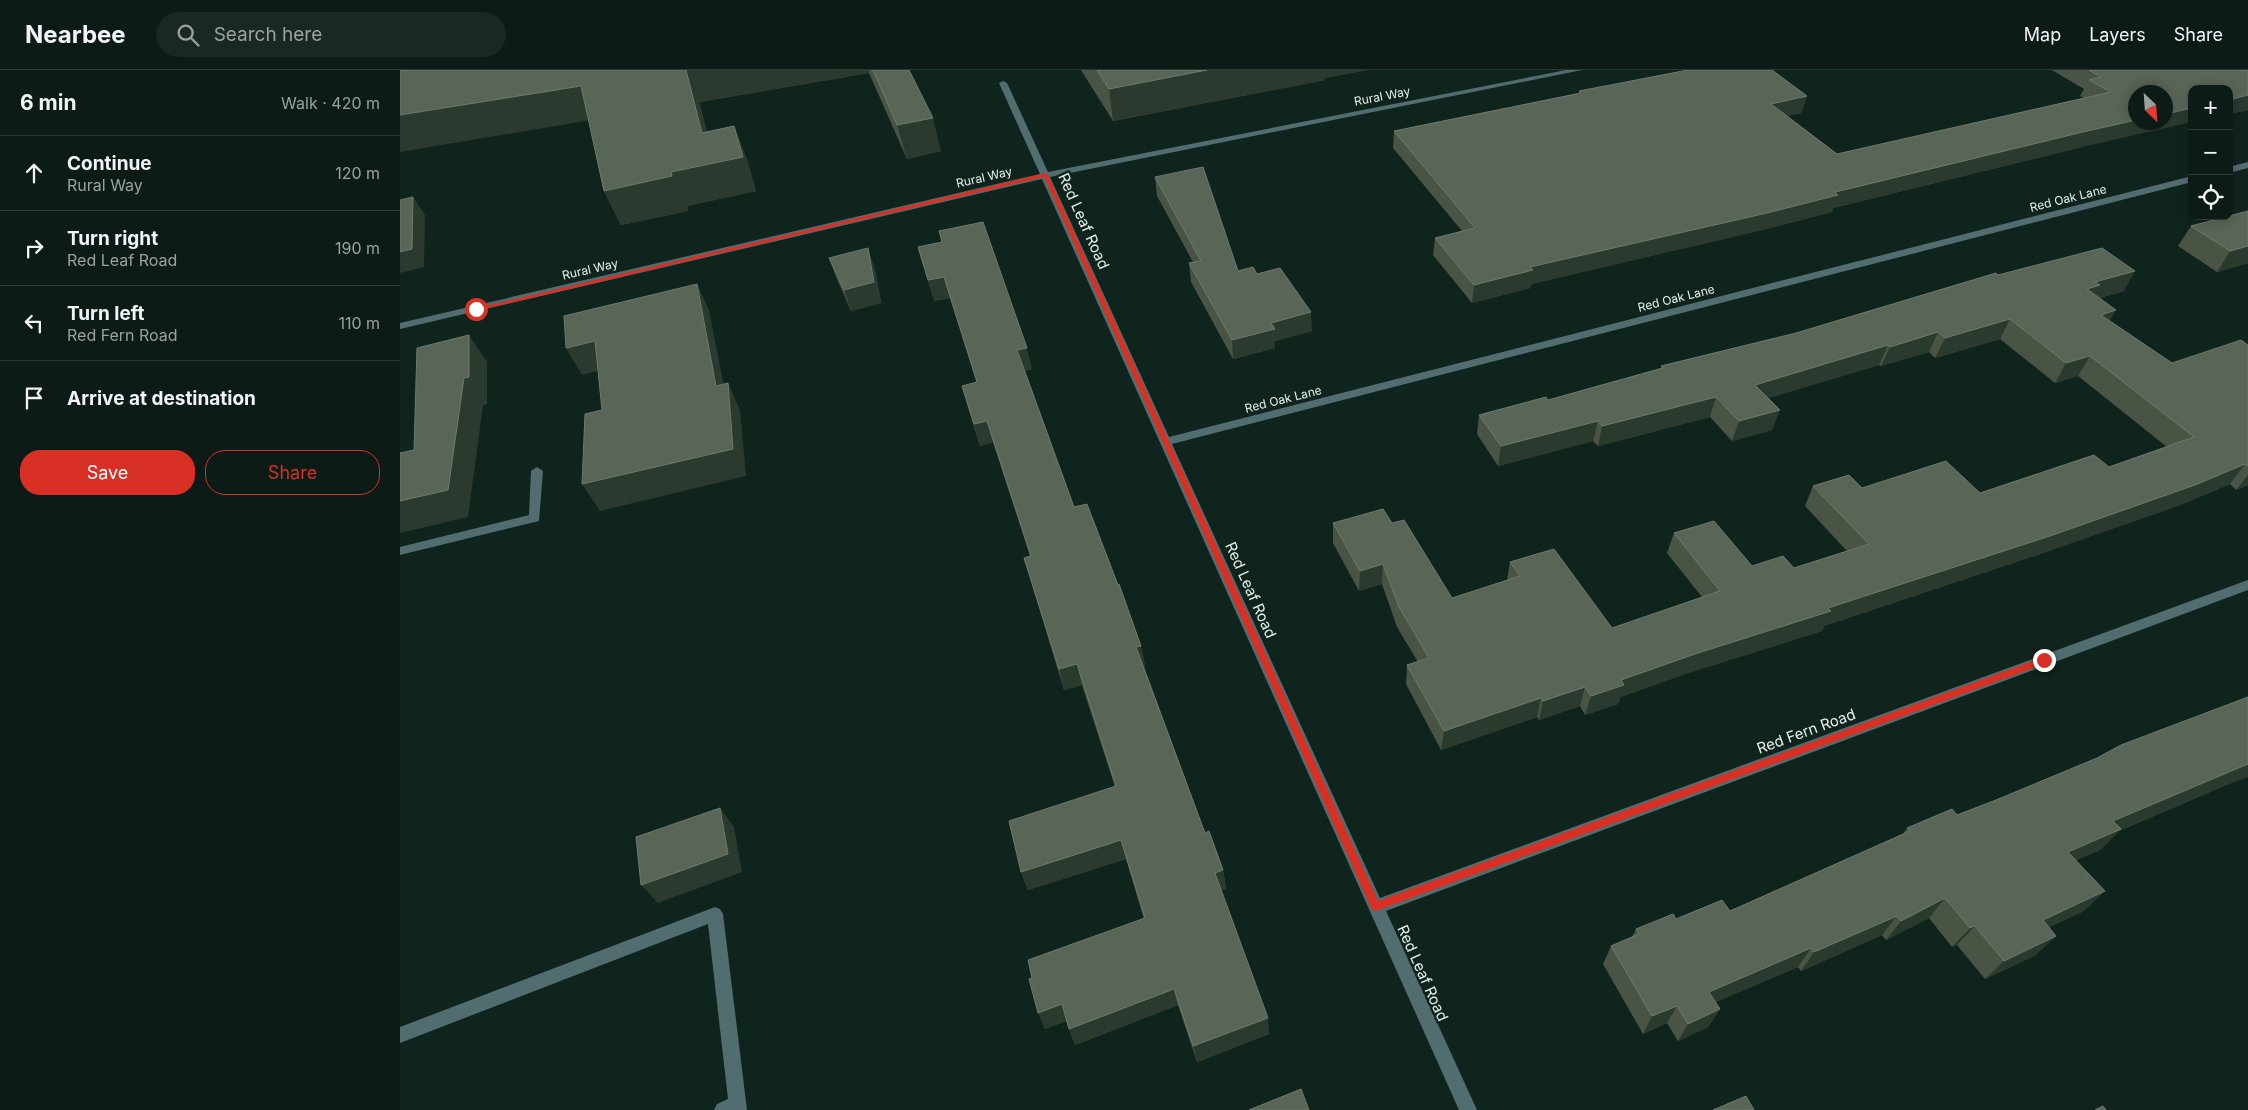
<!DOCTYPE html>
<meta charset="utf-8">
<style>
body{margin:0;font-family:Inter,sans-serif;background:#1a2823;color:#f1f3f6}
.controls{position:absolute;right:15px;top:15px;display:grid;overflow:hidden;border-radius:10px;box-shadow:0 2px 12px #0003}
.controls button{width:45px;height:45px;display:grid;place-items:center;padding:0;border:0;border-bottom:1px solid #2c3935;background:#0c1b16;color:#f1f3f6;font:25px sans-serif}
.compass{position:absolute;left:1728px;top:15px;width:45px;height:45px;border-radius:50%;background:#0c1b16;box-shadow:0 2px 12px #0003;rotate:155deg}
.stop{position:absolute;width:15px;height:15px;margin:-11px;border:4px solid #d93025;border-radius:50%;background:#fff}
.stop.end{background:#d93025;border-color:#fff;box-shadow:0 1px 5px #0008}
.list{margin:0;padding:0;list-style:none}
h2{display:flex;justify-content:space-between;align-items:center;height:65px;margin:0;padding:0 20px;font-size:21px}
h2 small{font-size:16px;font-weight:400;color:#9aa1a1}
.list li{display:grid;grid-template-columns:32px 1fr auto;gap:15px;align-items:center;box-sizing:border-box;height:75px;padding:0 20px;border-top:1px solid #2c3935}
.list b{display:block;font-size:19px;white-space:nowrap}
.list p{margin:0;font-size:16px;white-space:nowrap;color:#9aa1a1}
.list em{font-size:16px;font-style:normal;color:#9aa1a1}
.actions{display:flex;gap:10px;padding:15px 20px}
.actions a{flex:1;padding:11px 0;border:1px solid #d93025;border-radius:20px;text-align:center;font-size:18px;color:#d93025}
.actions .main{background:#d93025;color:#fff}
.icon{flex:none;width:28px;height:28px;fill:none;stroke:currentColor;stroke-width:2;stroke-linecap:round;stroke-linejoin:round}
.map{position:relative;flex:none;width:1848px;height:1040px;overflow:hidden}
header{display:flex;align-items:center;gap:30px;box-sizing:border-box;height:70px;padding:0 25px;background:#0c1b16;border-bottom:1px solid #2c3935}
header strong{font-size:24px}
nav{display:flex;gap:28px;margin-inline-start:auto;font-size:18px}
.search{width:350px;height:45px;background:#1a2823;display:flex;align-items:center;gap:12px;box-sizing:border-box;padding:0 18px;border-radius:28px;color:#9aa1a1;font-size:19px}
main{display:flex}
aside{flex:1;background:#0c1b16}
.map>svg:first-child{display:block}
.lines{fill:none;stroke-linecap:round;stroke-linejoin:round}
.lane{fill:#526d70;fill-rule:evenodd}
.street{fill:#526d70;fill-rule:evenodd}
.wall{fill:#495445}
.shaded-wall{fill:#2b3a2e}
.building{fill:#596557;stroke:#6f7a6e}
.route{fill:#d93025}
.labels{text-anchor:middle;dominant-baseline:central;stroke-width:5;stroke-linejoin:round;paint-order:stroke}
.far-street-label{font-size:12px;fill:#e4f0eb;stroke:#10241e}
.street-label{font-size:15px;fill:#e4f0eb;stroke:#10241e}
</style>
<header>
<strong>Nearbee</strong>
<div class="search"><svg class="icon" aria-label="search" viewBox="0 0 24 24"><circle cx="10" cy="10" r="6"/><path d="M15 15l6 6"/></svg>Search here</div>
<nav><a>Map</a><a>Layers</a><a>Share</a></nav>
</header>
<main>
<aside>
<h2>6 min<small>Walk · 420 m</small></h2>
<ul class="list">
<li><svg class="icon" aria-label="ahead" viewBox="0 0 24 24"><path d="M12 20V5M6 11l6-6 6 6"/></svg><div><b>Continue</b><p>Rural Way</p></div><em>120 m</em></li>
<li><svg class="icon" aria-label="right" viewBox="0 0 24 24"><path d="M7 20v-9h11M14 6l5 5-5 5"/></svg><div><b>Turn right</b><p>Red Leaf Road</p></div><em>190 m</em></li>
<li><svg class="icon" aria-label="left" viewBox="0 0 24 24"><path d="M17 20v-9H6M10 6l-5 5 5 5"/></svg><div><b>Turn left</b><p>Red Fern Road</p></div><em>110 m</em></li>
<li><svg class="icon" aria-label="arrive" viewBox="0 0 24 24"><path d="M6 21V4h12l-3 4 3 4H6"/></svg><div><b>Arrive at destination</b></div></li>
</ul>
<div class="actions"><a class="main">Save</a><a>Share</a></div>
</aside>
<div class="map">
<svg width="1848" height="1040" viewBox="0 0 1848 1040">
<rect width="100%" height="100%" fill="#10241e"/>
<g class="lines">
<g class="lane">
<path d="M 137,397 L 143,401 L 139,451 L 0,485 L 0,477 L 129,445 L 131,401 Z"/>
<path d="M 315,837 L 320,839 L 323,844 L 347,1040 L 314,1040 L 317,1034 L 328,1029 L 308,854 L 0,973 L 0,957 Z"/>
</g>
<g class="street">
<path d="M 1166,0 L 1182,0 L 650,107 L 769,367 L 1792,106 L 1792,112 L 772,374 L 980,828 L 1848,510 L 1848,520 L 986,841 L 1077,1040 L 1059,1040 L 642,109 L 0,259 L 0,253 L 640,104 L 599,13 L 603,11 L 607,13 L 648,102 Z"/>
<path d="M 1848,92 L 1848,98 L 1829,103 L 1829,97 Z"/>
</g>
</g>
<g class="wall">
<path d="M 0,0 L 509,0 L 541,81 L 507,89 L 469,3 L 299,32 L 307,62 L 334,56 L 347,90 L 356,121 L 287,136 L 288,141 L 221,155 L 204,121 L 189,50 Z"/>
<path d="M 681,0 L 967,0 L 925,8 L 925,10 L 713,51 Z"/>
<path d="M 1652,0 L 1848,0 L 1848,40 L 1829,44 L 1829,19 L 1674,79 L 1433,138 L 1432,142 L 1362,160 L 1131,214 L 1130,218 L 1072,233 L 1033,185 L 1035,168 L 1062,161 L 993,78 L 994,61 L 1179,23 L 1179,21 L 1407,26 L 1401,43 L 1387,46 L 1437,84 L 1684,28 L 1680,26 L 1684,19 Z"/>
<path d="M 755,107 L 838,201 L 857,204 L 912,261 L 875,271 L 875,278 L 833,289 L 791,212 L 789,193 L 793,192 L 757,126 Z"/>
<path d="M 1848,141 L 1848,193 L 1817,202 L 1778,176 L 1791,156 Z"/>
<path d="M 518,177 L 632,299 L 625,301 L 674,437 L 718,515 L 741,576 L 745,596 L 744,597 L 805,763 L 823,800 L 826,819 L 821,820 L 869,964 L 797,992 L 778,935 L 675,975 L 666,951 L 645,959 L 632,908 L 744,849 L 726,789 L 628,820 L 621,802 L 715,717 L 682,615 L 664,620 L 624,488 L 630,486 L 593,372 L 580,376 L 568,337 L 562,316 L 577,313 L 550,228 L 534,231 Z"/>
<path d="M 429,188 L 475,199 L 481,233 L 451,241 L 437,209 Z"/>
<path d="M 1598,205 L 1724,221 L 1700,228 L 1710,251 L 1772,293 L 1848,275 L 1848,415 L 1836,420 L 1830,414 L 1780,435 L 1637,485 L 1424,556 L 1422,561 L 1291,602 L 1220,627 L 1218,634 L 1185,645 L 1180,636 L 1139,650 L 1137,647 L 1041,680 L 1006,614 L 1007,595 L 1018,592 L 997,557 L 982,514 L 959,521 L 933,473 L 933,453 L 992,453 L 1052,528 L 1107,510 L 1110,492 L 1212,558 L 1302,527 L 1267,483 L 1274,463 L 1352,496 L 1394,498 L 1447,481 L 1405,436 L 1413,416 L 1580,423 L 1709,397 L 1767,377 L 1678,306 L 1655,313 L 1600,269 L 1535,288 L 1529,282 L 1481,296 L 1479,295 L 1368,328 L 1372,360 L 1332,371 L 1310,347 L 1198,376 L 1193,371 L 1098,396 L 1077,364 L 1079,345 L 1148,330 L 1261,298 L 1261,296 L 1396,263 Z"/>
<path d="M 1824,716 L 1719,761 L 1700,780 L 1676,790 L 1684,841 L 1649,857 L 1636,885 L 1585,909 L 1557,875 L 1552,877 L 1529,848 L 1486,870 L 1482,865 L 1401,901 L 1398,897 L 1315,932 L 1320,939 L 1308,957 L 1278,971 L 1267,953 L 1243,964 L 1203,894 L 1211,876 L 1232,867 L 1236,859 L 1276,849 L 1330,841 L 1503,764 L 1507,758 L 1557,745 Z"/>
</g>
<g class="shaded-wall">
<path d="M 286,0 L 469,0 L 469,3 L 299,32 L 315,93 L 334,56 L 347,90 L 356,121 L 287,136 L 288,141 L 221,155 L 204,121 L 271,102 L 302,63 Z"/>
<path d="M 807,0 L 967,0 L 925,8 L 925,10 L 713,51 L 709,19 Z"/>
<path d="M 181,16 L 197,49 L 0,82 L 0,45 Z"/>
<path d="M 1848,25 L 1848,40 L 1829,44 L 1829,30 Z"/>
<path d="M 1407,26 L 1401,43 L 1366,51 L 1371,34 Z"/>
<path d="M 1792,38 L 1792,52 L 1674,79 L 1433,138 L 1432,142 L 1362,160 L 1131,214 L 1130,218 L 1072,233 L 1074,215 L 1130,197 L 1683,62 L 1736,50 L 1736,52 L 1766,52 L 1766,44 Z"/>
<path d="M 533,48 L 541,81 L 507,89 L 497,55 Z"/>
<path d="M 13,127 L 25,145 L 24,197 L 0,203 L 0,182 Z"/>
<path d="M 1848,176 L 1848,193 L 1817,202 L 1830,181 Z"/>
<path d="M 468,178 L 475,199 L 481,233 L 451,241 L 444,220 Z"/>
<path d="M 1735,201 L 1724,221 L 1692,230 L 1687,219 L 1695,212 Z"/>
<path d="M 544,207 L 550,228 L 534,231 L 528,210 Z"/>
<path d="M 297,214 L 309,240 L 329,342 L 316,316 Z"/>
<path d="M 1716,240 L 1704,260 L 1701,245 Z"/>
<path d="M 911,242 L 912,261 L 875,271 L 875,278 L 833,289 L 832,270 L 871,253 Z"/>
<path d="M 1610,249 L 1600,269 L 1535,288 L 1545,268 Z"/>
<path d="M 1538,262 L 1529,282 L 1481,296 L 1490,277 Z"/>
<path d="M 69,265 L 87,292 L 87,334 L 83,335 L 68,447 L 0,463 L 0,431 L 64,308 Z"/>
<path d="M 195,271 L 210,298 L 182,305 L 166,278 Z"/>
<path d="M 1488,275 L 1479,295 L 1349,334 L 1355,315 Z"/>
<path d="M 627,278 L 632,299 L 623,301 L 617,280 Z"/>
<path d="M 1690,286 L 1678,306 L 1655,313 L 1666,293 Z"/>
<path d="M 328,313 L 340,340 L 346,406 L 200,441 L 182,414 Z"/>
<path d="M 1316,327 L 1310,347 L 1198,376 L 1202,356 Z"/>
<path d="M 1380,340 L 1372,360 L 1332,371 L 1339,351 Z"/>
<path d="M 587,351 L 593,372 L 580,376 L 574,354 Z"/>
<path d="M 1198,351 L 1193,371 L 1098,396 L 1101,376 Z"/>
<path d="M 1845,394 L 1830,414 L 1780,435 L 1637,485 L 1424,556 L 1422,561 L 1291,602 L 1220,627 L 1218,634 L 1185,645 L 1191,626 L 1221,610 L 1298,583 Z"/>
<path d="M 1848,405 L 1848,415 L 1836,420 Z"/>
<path d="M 983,494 L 982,514 L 959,521 L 960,501 Z"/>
<path d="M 741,576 L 745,596 L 740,598 L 736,577 Z"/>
<path d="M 677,594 L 682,615 L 664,620 L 659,599 Z"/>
<path d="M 1185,617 L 1180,636 L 1139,650 L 1143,631 Z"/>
<path d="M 1141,628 L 1137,647 L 1041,680 L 1044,661 Z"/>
<path d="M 1848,694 L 1848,707 L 1824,716 L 1719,761 L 1700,780 L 1649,802 L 1668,782 L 1713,751 Z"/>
<path d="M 320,738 L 334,757 L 342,802 L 258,833 L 241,815 Z"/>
<path d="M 721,770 L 726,789 L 628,820 L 621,802 Z"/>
<path d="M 823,800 L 826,819 L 817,822 L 815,803 Z"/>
<path d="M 1705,821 L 1684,841 L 1624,869 L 1643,850 Z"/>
<path d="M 1545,828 L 1529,848 L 1486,870 L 1501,851 Z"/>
<path d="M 1497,846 L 1482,865 L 1401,901 L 1414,882 Z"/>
<path d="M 1575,856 L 1557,875 L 1552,877 L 1570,858 Z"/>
<path d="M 1656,866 L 1636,885 L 1585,909 L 1604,891 Z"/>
<path d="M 1411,878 L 1398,897 L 1298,940 L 1309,922 Z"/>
<path d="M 774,919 L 778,935 L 675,975 L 669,959 Z"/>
<path d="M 662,934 L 669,950 L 645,959 L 638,943 Z"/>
<path d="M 1277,936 L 1267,953 L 1243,964 L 1252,946 Z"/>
<path d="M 1320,939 L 1308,957 L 1278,971 L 1288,954 Z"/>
<path d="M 868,948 L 869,964 L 797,992 L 793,976 Z"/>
</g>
<g class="building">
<path d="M 0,0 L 286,0 L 302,63 L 334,56 L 343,87 L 271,102 L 272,106 L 204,121 L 181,16 L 0,45 Z"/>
<path d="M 473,0 L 509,0 L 533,48 L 497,55 Z"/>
<path d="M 697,0 L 807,0 L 709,19 Z"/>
<path d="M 1288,0 L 1372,0 L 1407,26 L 1371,34 L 1437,84 L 1711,22 L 1689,10 L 1701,7 L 1689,0 L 1848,0 L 1848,25 L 1829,30 L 1829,19 L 1792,19 L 1792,38 L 1766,44 L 1766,22 L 1736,22 L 1736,50 L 1683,62 L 1435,122 L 1438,125 L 1367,143 L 1130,197 L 1133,200 L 1074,215 L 1035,168 L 1075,158 L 994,61 L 1181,23 L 1179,21 Z"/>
<path d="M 803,97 L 838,201 L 853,197 L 857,204 L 880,198 L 911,242 L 871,253 L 875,259 L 832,270 L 789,193 L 801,191 L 755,107 Z"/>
<path d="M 13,127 L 12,179 L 0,182 L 0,130 Z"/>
<path d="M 1848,141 L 1848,176 L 1830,181 L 1791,156 Z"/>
<path d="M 583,152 L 627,278 L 617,280 L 674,437 L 687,434 L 718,515 L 719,514 L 741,576 L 736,577 L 805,763 L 809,761 L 823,800 L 815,803 L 868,948 L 793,976 L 774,919 L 669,959 L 662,934 L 638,943 L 629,909 L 632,908 L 628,890 L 745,848 L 721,770 L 621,802 L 609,751 L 716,716 L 677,594 L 659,599 L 624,488 L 631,486 L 587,351 L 574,354 L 562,316 L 577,312 L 544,207 L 528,210 L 518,177 L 542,172 L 539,161 Z"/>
<path d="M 468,178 L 474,212 L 444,220 L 429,188 Z"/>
<path d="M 1702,178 L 1735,201 L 1695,212 L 1700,215 L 1687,219 L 1716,240 L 1701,245 L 1772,293 L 1841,270 L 1848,275 L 1848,396 L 1845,394 L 1795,415 L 1650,466 L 1428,538 L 1431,541 L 1298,583 L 1221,610 L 1224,615 L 1191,626 L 1185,617 L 1143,631 L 1141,628 L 1044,661 L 1007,595 L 1029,588 L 999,537 L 983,494 L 960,501 L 933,453 L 983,439 L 992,453 L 1004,450 L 1052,528 L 1120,506 L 1110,492 L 1154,479 L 1212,558 L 1320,521 L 1274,463 L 1314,451 L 1352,496 L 1383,486 L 1394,498 L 1469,474 L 1413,416 L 1449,405 L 1462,418 L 1546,391 L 1580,423 L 1694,385 L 1709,397 L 1794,367 L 1690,286 L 1666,293 L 1610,249 L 1545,268 L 1538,262 L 1490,277 L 1488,275 L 1355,315 L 1380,340 L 1339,351 L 1316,327 L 1202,356 L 1198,351 L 1101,376 L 1079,345 L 1146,327 L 1148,330 L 1263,298 L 1261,296 L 1396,263 L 1596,203 L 1598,205 Z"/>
<path d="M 297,214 L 316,316 L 328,313 L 333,379 L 182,414 L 185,344 L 202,340 L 195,271 L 166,278 L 164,246 Z"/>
<path d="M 69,265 L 69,307 L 64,308 L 48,420 L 0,431 L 0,383 L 14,380 L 17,278 Z"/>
<path d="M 1848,627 L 1848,694 L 1713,751 L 1721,759 L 1668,782 L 1705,821 L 1643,850 L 1656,866 L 1604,891 L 1575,856 L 1570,858 L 1545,828 L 1501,851 L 1497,846 L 1414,882 L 1411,878 L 1309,922 L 1320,939 L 1288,954 L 1277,936 L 1252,946 L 1211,876 L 1239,864 L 1236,859 L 1273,844 L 1276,849 L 1322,830 L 1330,841 L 1510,761 L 1507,758 L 1552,739 L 1557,745 L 1596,730 L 1697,688 L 1721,675 Z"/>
<path d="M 320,738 L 328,784 L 241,815 L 236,767 Z"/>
<path d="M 901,1019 L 909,1040 L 849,1040 Z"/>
<path d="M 1346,1026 L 1354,1040 L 1313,1040 Z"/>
<path d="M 1703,1036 L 1706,1040 L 1695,1040 Z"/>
</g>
<path class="route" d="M 646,103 L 648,105 L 978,831 L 1641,588 L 1647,588 L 1648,590 L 1647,593 L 976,841 L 972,840 L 644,107 L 76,241 L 73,239 Z"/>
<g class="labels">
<g class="far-street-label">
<text transform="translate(982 26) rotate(-11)">Rural Way</text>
<text transform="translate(584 107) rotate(-13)">Rural Way</text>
<text transform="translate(1668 128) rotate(-14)">Red Oak Lane</text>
<text transform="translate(190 199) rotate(-13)">Rural Way</text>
<text transform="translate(1276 228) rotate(-14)">Red Oak Lane</text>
<text transform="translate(883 329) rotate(-14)">Red Oak Lane</text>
</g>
<g class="street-label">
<text transform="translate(684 151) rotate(66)">Red Leaf Road</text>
<text transform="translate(851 520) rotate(66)">Red Leaf Road</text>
<text transform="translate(1406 661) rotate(-20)">Red Fern Road</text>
<text transform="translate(1023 903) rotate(66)">Red Leaf Road</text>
</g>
</g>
</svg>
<div class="controls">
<button>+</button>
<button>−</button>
<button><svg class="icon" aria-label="locate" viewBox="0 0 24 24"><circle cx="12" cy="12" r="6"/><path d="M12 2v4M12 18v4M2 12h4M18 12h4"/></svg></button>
</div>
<svg class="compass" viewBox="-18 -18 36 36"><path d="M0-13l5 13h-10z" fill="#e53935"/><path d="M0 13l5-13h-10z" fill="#9aa1a1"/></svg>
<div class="stop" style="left:76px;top:239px"></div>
<div class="stop end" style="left:1644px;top:590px"></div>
</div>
</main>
